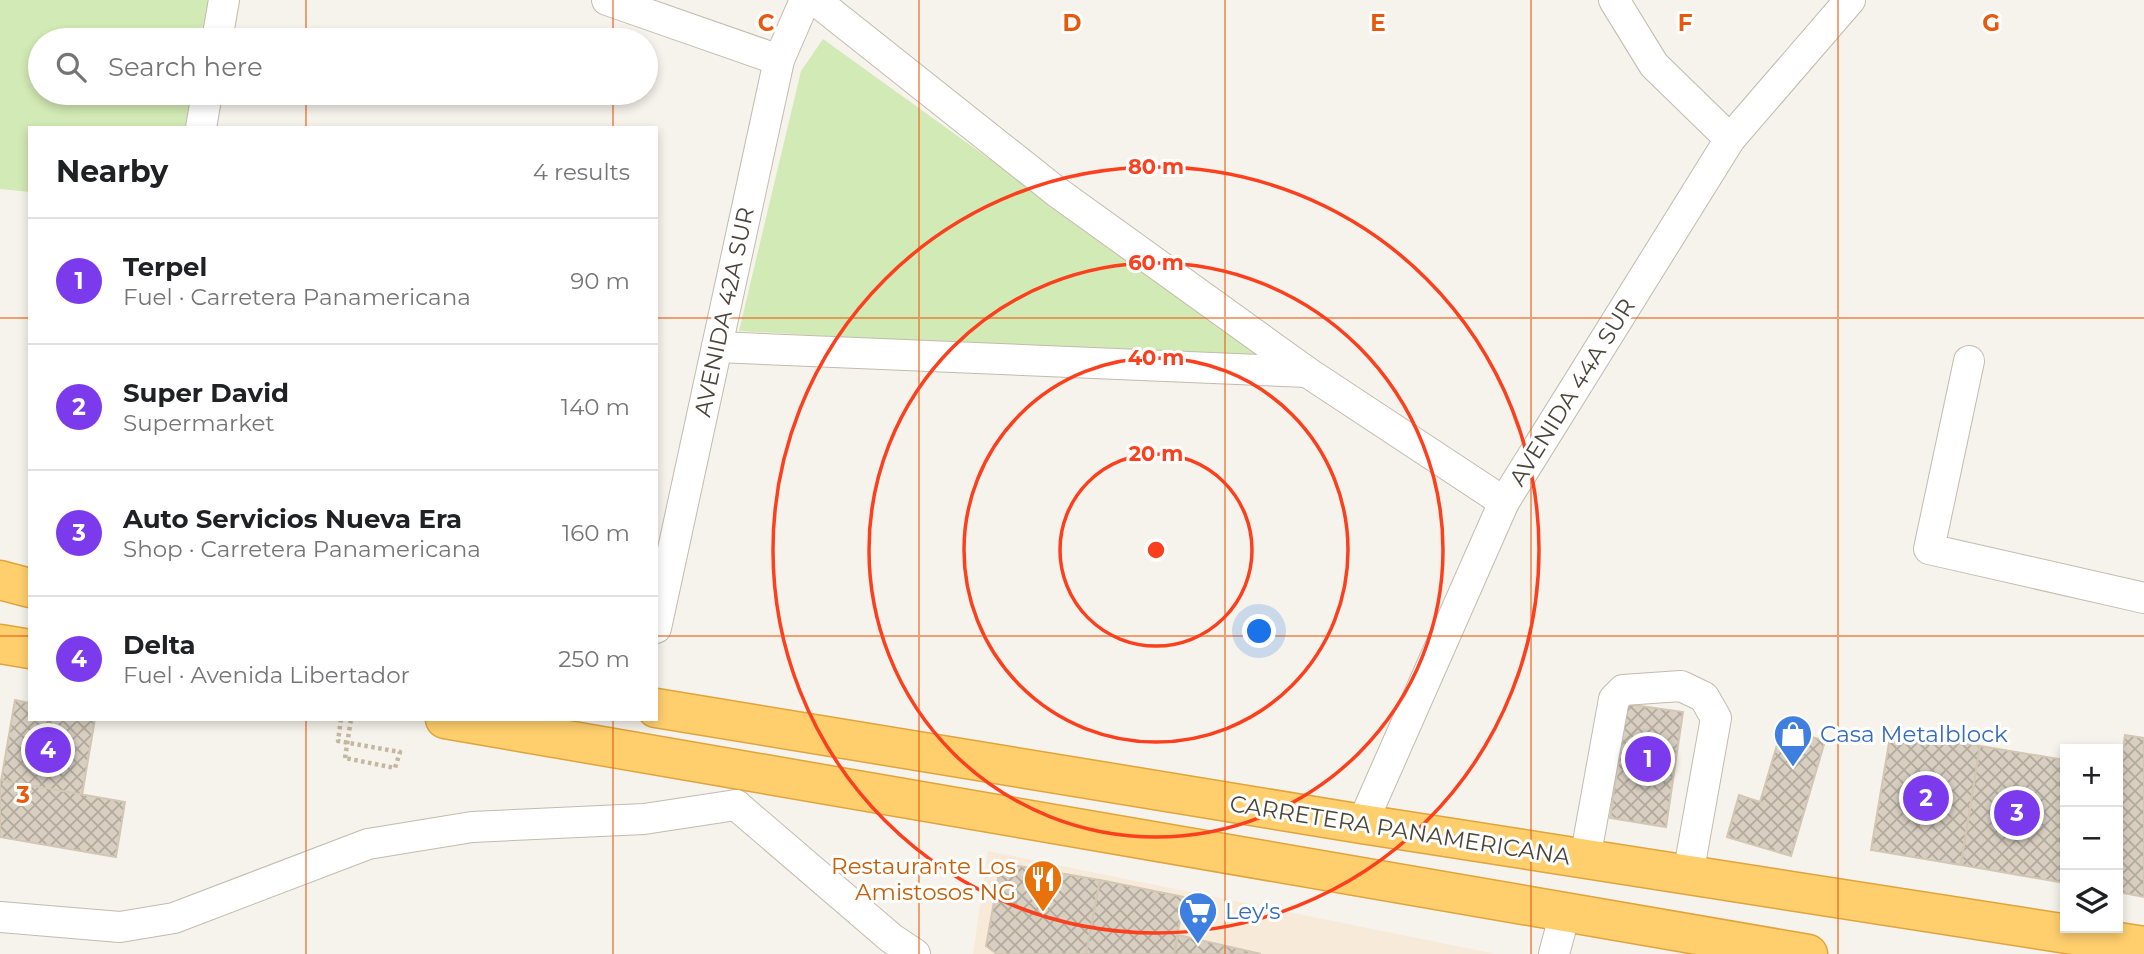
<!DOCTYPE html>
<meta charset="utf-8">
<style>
body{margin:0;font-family:Montserrat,sans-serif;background:#f2f2f2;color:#202124}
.controls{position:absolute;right:21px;bottom:21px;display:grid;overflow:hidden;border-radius:0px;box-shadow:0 4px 10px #0003}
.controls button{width:63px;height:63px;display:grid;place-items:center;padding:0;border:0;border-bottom:2px solid #e0e0e0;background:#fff;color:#202124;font:35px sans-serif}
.you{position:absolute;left:1260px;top:632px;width:24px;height:24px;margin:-18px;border:5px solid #fff;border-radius:50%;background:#1a73e8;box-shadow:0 0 0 10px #1a73e833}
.badge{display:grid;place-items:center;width:46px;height:46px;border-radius:50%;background:#7c3aed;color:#fff;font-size:23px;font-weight:700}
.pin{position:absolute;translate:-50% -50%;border:4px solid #fff;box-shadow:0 2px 7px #0006}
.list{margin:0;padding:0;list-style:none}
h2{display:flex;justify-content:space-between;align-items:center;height:91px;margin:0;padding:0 28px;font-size:30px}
h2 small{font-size:23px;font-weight:400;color:#757577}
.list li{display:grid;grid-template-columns:46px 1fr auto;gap:21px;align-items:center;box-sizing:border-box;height:126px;padding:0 28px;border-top:2px solid #e0e0e0}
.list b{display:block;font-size:26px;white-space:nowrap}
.list p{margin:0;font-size:23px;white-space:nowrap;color:#757577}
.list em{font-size:23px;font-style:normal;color:#757577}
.icon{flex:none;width:38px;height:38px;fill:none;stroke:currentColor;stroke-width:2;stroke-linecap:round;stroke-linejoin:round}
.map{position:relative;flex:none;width:2144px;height:954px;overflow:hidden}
.search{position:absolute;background:#fff;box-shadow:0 4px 10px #0003;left:28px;top:28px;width:630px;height:77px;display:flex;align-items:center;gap:18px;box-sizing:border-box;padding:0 24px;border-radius:38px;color:#757577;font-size:26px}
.panel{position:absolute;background:#fff;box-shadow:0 4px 10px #0003;left:28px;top:126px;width:630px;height:595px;border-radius:0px}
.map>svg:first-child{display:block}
.commercial{fill:#f7ead8}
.green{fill:#d2eab5}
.building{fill:url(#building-cross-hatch);stroke:#d3c7b4;stroke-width:2}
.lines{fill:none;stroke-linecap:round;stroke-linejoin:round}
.minor-casing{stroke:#c2bbae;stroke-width:32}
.highway-casing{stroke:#e0a43c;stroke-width:41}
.path{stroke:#c4b79f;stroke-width:4.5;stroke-dasharray:3.5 3.5;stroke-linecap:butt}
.minor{stroke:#fff;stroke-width:30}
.highway{stroke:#ffcf6e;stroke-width:38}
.path-bridge{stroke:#c4b79f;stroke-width:4.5;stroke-dasharray:3.5 3.5;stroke-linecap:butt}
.grid{fill:none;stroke:#e8590c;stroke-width:2;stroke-opacity:0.55}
.ring{fill:none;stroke:#fc3f1d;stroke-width:3.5}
.labels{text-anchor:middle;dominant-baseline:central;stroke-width:6;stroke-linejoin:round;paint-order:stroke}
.street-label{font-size:23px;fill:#4b4439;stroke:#fff}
.shop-label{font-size:23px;fill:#366cbe;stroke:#fff;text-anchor:start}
.food-label{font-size:23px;fill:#c56008;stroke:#fff;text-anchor:end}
.grid-label{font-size:23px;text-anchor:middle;font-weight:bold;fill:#e8590c;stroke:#fff;stroke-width:6;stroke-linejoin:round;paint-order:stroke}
.centre{fill:#fc3f1d;stroke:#fff;stroke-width:3.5}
.ring-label{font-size:21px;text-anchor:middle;font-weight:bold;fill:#fc3f1d;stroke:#fff;stroke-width:6;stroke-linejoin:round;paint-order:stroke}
</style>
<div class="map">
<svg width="2144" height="954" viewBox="0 0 2144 954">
<defs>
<pattern id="building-cross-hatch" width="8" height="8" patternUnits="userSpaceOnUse" patternTransform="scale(1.75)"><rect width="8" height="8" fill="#d8cfc1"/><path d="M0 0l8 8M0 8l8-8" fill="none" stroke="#b1aa9e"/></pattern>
</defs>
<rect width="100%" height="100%" fill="#f6f3ec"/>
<path class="commercial" d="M 988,851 L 1496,954 L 973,954 Z"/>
<g class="green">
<path d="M 0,0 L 211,0 L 204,40 L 40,40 L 40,93 L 194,93 L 188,128 L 30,128 L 30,192 L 0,189 Z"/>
<path d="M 823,39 L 1271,362 L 739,331 L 801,71 Z"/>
</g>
<g class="building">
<path d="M 15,700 L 30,703 L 30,719 L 95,719 L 82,795 L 1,781 Z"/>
<path d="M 1627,704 L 1683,712 L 1666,827 L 1610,818 Z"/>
<path d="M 1782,728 L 1825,741 L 1791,856 L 1727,837 L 1739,795 L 1760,802 Z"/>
<path d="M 1891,731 L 1980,746 L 1961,865 L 1871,850 Z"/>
<path d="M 2125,735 L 2144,738 L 2144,897 L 2118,892 L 2118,768 L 2120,768 Z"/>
<path d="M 1980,746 L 2065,760 L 2065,883 L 1961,865 Z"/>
<path d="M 0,780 L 125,802 L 116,857 L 0,837 Z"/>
<path d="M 1001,863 L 1100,880 L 1086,954 L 997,954 L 986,946 Z"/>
<path d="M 1100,880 L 1184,897 L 1174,954 L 1086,954 Z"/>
<path d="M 1178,935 L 1261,954 L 1174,954 Z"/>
</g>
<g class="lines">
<g class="minor-casing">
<g id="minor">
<path d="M 607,0 L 779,60"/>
<path d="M 815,0 L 1057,192 L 1307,372 L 1504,502"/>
<path d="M 1614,0 L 1654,65 L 1730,139"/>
<path d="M 217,40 L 224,0"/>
<path d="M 201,128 L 207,93"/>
<path d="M 717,347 L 1307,372"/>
<path d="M 1969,361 L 1929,549 L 2144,598"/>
<path d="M 656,628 L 779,60 L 805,0"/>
<path d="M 736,805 L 891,938 L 915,954"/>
<path d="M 1362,824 L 1504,502 L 1730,139 L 1850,0"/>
<path d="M 1585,859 L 1614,699 L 1623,690 L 1681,686 L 1704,697 L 1716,718 L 1688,875"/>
<path d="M 0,917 L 120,927 L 174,918 L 368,844 L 472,827 L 644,819 L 736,805"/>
<path d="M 1554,954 L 1565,913"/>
</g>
</g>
<g class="highway-casing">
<g id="highway">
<path d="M 0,580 L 30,588"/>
<path d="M 0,644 L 30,649"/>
<path d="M 656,708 L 1362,824 L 2144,946"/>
<path d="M 445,719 L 1808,954"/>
</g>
</g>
<path class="path" d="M 341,719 L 338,741 L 400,752 L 395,768 L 345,758"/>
<use href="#minor" class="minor"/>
<use href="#highway" class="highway"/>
<path class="path-bridge" d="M 345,758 L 351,719"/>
</g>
<path class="grid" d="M 306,0 L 306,40M 613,0 L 613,40M 919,0 L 919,954M 1225,0 L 1225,954M 1531,0 L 1531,954M 1838,0 L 1838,954M 306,93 L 306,128M 613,93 L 613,128M 0,318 L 30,318M 656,318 L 2144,318M 0,636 L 30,636M 656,636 L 2144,636M 306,719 L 306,954M 613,719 L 613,954"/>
<g class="ring">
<circle cx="1156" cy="550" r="96"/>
<circle cx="1156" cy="550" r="192"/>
<circle cx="1156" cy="550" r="287"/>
<circle cx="1156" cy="550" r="383"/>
</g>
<defs>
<g id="shop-pin" transform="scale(2.0125)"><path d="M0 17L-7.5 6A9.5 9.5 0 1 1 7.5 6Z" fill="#3f7fe0" stroke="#fff"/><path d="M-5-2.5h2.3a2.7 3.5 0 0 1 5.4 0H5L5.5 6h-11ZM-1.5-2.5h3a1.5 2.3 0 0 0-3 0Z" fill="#fff"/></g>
<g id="restaurant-pin" transform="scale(2.0125)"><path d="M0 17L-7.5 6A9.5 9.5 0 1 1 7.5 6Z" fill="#e8710a" stroke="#fff"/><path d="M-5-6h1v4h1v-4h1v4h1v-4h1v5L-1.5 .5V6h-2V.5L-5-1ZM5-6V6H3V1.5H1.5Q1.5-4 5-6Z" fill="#fff"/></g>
<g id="supermarket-pin" transform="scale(2.0125)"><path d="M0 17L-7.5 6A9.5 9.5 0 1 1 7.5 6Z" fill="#3f7fe0" stroke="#fff"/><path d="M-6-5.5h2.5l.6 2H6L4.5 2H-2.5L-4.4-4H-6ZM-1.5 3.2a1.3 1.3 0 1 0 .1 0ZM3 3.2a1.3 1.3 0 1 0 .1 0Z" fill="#fff"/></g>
</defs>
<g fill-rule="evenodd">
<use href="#shop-pin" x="1793" y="734"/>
<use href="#restaurant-pin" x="1043" y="879"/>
<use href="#supermarket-pin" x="1198" y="911"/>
</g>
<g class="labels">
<g class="street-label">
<text transform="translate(724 312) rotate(-78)">AVENIDA 42A SUR</text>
<text transform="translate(1572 392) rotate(-58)">AVENIDA 44A SUR</text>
<text transform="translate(1400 830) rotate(9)">CARRETERA PANAMERICANA</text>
</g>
<g class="shop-label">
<text x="1820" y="734">Casa Metalblock</text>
<text x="1225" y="911">Ley's</text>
</g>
<g class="food-label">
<text x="1016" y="866">Restaurante Los<tspan x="1016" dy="26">Amistosos NG</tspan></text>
</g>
</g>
<g class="grid-label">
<text x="766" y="31">C</text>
<text x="1072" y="31">D</text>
<text x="1378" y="31">E</text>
<text x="1685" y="31">F</text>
<text x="1991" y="31">G</text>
<text x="23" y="803">3</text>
</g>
<circle cx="1156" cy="550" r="10" class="centre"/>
<g class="ring-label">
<text x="1156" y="174">80 m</text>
<text x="1156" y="270">60 m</text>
<text x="1156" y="365">40 m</text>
<text x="1156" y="461">20 m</text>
</g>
</svg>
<div class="controls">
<button>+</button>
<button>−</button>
<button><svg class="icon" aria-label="layers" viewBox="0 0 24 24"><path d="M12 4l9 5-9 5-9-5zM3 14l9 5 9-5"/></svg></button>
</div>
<div class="you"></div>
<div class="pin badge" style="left:1648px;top:759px">1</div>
<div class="pin badge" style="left:1926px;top:798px">2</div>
<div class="pin badge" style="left:2017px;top:813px">3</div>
<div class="pin badge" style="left:48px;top:750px">4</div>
<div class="search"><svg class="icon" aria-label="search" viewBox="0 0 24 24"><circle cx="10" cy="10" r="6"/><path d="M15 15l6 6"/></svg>Search here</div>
<section class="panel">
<h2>Nearby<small>4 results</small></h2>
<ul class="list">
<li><span class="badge">1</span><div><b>Terpel</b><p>Fuel · Carretera Panamericana</p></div><em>90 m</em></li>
<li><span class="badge">2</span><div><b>Super David</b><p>Supermarket</p></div><em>140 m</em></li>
<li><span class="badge">3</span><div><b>Auto Servicios Nueva Era</b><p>Shop · Carretera Panamericana</p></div><em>160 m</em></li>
<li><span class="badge">4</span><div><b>Delta</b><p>Fuel · Avenida Libertador</p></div><em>250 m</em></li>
</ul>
</section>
</div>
